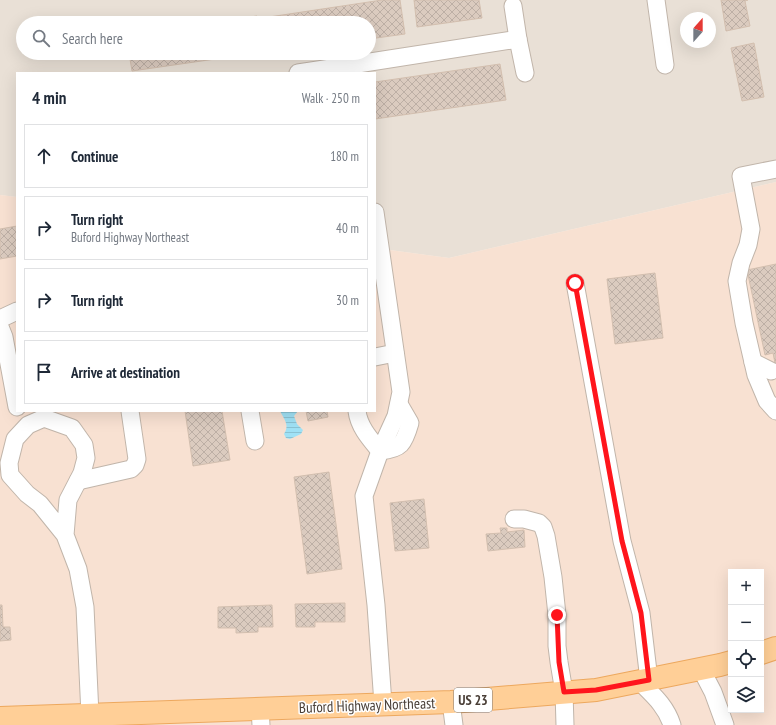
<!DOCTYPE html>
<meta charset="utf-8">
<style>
body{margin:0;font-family:"PT Sans Narrow",sans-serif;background:#f2f2f3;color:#1f2937}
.controls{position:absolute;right:12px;bottom:12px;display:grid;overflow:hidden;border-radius:0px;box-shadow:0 4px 16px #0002}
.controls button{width:36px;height:36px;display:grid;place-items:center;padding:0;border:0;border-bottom:1px solid #e0e1e3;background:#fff;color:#1f2937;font:20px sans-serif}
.compass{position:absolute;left:680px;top:12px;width:36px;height:36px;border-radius:50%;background:#fff;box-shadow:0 4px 16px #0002;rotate:21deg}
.stop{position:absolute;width:12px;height:12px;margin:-9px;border:3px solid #ff151c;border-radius:50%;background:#fff}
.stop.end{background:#ff151c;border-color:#fff;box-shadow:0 1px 4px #0008}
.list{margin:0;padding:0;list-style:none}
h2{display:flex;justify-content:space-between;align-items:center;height:52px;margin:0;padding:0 16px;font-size:17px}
h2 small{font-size:13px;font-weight:400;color:#747a83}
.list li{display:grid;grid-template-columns:26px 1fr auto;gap:12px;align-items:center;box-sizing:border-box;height:64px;margin:0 8px 8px;padding:0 8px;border:1px solid #e0e1e3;border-radius:0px}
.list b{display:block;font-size:15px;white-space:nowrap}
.list p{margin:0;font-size:13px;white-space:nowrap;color:#747a83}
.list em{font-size:13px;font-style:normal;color:#747a83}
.icon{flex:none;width:22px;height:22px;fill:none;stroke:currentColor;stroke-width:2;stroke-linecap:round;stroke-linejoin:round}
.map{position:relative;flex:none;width:776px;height:725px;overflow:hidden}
.search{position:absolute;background:#fff;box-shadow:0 4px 16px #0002;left:16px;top:16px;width:360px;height:44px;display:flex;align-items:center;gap:10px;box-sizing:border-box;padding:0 14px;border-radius:22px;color:#747a83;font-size:15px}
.panel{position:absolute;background:#fff;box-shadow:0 4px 16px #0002;left:16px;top:72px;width:360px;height:340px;border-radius:0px}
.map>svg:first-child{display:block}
.residential{fill:#e9e0d6;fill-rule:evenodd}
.commercial{fill:#f8e1d2;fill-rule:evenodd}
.water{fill:url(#water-rules)}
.building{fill:url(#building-cross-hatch);stroke:#d3bfaf}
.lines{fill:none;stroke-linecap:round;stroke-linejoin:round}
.minor-casing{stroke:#c1b5aa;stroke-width:19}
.major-casing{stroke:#eda85e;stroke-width:24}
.minor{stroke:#fff;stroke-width:17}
.major{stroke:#ffcf97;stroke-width:22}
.route{stroke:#ff151c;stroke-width:5}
.labels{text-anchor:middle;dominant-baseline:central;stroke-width:3;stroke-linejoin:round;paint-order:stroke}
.shield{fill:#fff;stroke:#807872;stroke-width:1}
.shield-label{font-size:14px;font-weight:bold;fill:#493e36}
.street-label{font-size:15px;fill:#493e36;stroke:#fff}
</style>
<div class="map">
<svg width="776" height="725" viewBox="0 0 776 725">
<defs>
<pattern id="water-rules" width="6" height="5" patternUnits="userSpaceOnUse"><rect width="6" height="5" fill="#a0e2f6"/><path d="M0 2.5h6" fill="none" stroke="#8bc3d4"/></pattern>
<pattern id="building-cross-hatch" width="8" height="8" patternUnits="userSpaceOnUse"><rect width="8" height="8" fill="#dbcbbf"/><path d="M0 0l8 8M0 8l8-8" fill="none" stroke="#bdafa5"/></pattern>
</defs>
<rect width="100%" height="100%" fill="#f5efe8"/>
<path class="residential" d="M 0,0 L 776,0 L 776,182 L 449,258 L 375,248 L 375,73 L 17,73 L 17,197 L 0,195 ZM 686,18 L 710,18 L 710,42 L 686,42 ZM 23,23 L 369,23 L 369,53 L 23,53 Z"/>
<path class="commercial" d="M 776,182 L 776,725 L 0,725 L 0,195 L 17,197 L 17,411 L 375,411 L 375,248 L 449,258 ZM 731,572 L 761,572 L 761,710 L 731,710 Z"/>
<path class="water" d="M 280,411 L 298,411 L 294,416 L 297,424 L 303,430 L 301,434 L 290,439 L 286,438 L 284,434 C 290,425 284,419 280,411 Z"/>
<g class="building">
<path d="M 382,0 L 400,0 L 405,34 L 369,39 L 369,23 L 270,23 L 269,17 Z"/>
<path d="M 414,0 L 479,0 L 482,18 L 417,27 Z"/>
<path d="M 721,0 L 748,0 L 745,1 L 750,26 L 726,31 Z"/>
<path d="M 257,16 L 258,23 L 208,23 Z"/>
<path d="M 754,43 L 764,97 L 742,101 L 731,48 Z"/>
<path d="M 129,53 L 257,53 L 132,71 Z"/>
<path d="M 500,64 L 506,100 L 375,119 L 375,82 Z"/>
<path d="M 17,226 L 17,256 L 0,259 L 0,229 Z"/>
<path d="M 776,264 L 776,368 L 773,353 L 765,355 L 747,270 Z"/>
<path d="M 655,273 L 663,338 L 615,344 L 607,279 Z"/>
<path d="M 185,411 L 222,411 L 230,460 L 193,466 Z"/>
<path d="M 306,411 L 327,411 L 328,417 L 308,421 Z"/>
<path d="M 329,472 L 342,569 L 307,574 L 294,477 Z"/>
<path d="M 424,499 L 429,548 L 395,551 L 390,503 Z"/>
<path d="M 500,528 L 507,528 L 507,532 L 524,530 L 525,547 L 488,551 L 486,534 L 501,533 Z"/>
<path d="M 345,603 L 345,622 L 315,622 L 315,627 L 296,627 L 295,604 Z"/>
<path d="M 0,605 L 2,605 L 3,627 L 10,627 L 11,640 L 0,641 Z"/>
<path d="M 272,605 L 273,627 L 258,627 L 258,632 L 236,633 L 236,628 L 218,628 L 218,607 Z"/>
</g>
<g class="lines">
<g class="minor-casing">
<g id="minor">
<path d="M 656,0 L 665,65"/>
<path d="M 513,6 L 518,39 L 525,73"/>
<path d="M 351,65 L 518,39"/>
<path d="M 298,73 L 351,65 L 352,73"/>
<path d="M 776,169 L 741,176 L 751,229 L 748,245 L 741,263 L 737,281 L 744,323 L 756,375 L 767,401 L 776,411"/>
<path d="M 375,212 L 401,392 L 396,416 L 380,451 L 364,496 L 376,605 L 383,704"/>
<path d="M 575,283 L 622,541 L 641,613 L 649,680"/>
<path d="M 0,319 L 17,311"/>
<path d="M 0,327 L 4,337 L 17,407"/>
<path d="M 375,357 L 395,353"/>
<path d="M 753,362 L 771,371"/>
<path d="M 250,411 L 255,441"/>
<path d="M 357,411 C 359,427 370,439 380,451 C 401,449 404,444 410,423 L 399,404"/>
<path d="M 78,481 L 131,469 L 135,465 L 137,459 L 130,411"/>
<path d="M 514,519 L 524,519 L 539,523 L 543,527 L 546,536 L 553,577 L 557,615 L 557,646 L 559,662 L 564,692 L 565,725"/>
<path d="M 65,535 L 68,500 L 82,473 L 86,458 L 84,445 L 72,428 L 44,418 L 28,425 L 15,439 L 9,463 L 10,475 L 27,494 L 40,504 L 65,535 L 78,569 L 85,607 L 90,715"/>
<path d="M 701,669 L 713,692 L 725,725"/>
<path d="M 640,682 C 653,695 666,706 672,725"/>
<path d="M 451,702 L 454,725"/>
<path d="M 260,708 L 261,725"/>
</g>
</g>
<g class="major-casing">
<g id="major">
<path d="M 761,653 L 776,648"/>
<path d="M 0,718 L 451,702 L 596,690 L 720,665 L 731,662"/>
</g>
</g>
<use href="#minor" class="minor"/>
<use href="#major" class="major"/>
</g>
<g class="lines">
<path class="route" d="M 557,615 L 559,662 L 564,692 L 596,690 L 649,680 L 641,613 L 622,541 L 575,283"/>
</g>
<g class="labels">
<rect class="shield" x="454" y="688" width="38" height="24" rx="3"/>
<g class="shield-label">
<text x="473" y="700">US 23</text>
</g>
<g class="street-label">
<text transform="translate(367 705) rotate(-2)">Buford Highway Northeast</text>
</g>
</g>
</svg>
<div class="controls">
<button>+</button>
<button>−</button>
<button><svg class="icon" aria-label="locate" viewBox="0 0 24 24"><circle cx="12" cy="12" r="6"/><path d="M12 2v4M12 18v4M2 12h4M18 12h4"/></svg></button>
<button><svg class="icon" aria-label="layers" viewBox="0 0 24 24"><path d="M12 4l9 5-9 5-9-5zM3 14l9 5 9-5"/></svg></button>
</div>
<svg class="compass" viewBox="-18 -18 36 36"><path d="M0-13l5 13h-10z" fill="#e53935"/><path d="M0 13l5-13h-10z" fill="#747a83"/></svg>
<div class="stop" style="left:575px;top:283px"></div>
<div class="stop end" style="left:557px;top:615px"></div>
<div class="search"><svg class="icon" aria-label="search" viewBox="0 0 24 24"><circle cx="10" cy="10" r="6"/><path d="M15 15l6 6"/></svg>Search here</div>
<section class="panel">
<h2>4 min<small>Walk · 250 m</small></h2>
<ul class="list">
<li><svg class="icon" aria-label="ahead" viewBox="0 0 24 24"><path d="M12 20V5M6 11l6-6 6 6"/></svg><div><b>Continue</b></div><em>180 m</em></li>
<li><svg class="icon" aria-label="right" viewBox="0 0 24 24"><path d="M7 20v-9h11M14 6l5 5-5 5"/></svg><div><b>Turn right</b><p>Buford Highway Northeast</p></div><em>40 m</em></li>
<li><svg class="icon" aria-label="right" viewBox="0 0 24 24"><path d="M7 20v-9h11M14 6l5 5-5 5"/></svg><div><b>Turn right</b></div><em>30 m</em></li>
<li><svg class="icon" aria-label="arrive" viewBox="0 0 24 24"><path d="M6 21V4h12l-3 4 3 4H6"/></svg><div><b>Arrive at destination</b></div></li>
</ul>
</section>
</div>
